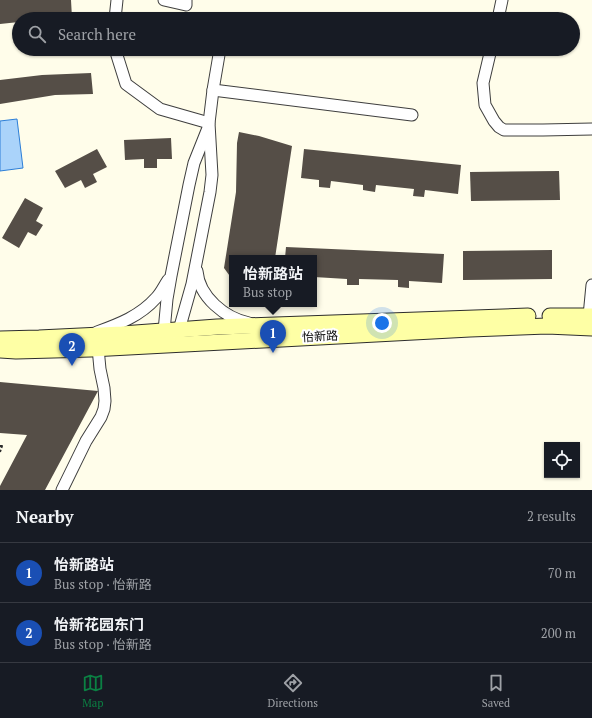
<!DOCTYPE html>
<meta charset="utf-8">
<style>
body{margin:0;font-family:"PT Serif","Noto Sans SC",serif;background:#20242c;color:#f1f3f6}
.controls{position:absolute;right:12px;bottom:12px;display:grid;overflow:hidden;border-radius:0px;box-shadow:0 1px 3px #0004}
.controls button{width:36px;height:36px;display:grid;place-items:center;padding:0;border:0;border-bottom:1px solid #363941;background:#171b24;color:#f1f3f6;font:20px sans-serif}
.you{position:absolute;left:382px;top:323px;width:14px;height:14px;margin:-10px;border:3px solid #fff;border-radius:50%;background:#1a73e8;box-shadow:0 0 0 6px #1a73e833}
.badge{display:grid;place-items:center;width:26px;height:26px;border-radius:50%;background:#0b8043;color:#fff;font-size:13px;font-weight:700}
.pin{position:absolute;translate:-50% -33px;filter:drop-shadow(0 1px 2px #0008)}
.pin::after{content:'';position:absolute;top:21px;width:14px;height:12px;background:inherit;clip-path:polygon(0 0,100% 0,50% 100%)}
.popup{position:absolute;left:229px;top:255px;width:88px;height:52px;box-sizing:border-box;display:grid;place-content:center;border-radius:0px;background:#171b24;filter:drop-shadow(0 1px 3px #0005);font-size:13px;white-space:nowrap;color:#9ea1a6}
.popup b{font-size:15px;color:#f1f3f6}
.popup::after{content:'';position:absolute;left:50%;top:100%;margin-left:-8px;border:8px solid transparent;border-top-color:#171b24}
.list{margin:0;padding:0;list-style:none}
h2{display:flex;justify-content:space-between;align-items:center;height:52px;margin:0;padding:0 16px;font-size:17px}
h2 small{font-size:13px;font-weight:400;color:#9ea1a6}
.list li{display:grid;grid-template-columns:26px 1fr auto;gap:12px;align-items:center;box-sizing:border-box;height:60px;padding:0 16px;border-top:1px solid #363941}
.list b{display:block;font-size:15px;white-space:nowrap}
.list p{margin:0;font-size:13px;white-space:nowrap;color:#9ea1a6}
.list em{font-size:13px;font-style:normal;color:#9ea1a6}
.icon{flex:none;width:22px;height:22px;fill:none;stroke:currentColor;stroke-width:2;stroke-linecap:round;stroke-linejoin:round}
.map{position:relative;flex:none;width:592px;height:490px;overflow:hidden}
.search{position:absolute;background:#171b24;box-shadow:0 1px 3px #0004;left:12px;right:12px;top:12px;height:44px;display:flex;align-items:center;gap:10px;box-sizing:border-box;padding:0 14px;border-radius:22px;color:#9ea1a6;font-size:15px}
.sheet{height:172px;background:#171b24}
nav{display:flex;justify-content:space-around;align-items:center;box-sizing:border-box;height:56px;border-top:1px solid #363941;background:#171b24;font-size:11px;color:#9ea1a6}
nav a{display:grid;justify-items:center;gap:2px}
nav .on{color:#0b8043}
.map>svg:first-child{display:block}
.water{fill:#aad3fa;stroke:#2c7ed7}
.building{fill:#554e47}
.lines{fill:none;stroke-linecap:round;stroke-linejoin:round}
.street-casing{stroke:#3e3e3e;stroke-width:13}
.secondary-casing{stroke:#2d2d2d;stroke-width:17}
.path{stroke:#2d2d2d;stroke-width:2;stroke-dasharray:4 2;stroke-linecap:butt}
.street{stroke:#fff;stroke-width:11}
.secondary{stroke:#feffa5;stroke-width:15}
.labels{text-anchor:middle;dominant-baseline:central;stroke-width:4;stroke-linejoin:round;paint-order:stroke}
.street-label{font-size:12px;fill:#0b0b0b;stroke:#fff}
</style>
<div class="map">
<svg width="592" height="490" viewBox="0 0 592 490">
<rect width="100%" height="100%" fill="#fffdea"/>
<path class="water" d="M 17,119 L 23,168 L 0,171 L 0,121 Z"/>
<g class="building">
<path d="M 0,0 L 71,0 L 72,18 L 19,19 L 19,22 L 0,24 Z"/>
<path d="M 91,73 L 93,94 L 55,95 L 0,104 L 0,80 L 42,75 Z"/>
<path d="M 239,132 L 259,136 L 292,146 L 275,258 L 232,258 L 232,279 L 224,268 L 236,192 L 237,143 Z"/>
<path d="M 171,138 L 172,159 L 157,159 L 157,168 L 144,168 L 144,159 L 125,160 L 124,140 Z"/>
<path d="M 97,149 L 107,167 L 93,174 L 97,182 L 85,188 L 81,180 L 65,188 L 55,171 Z"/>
<path d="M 304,149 L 461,165 L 458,194 L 425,190 L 424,197 L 413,196 L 414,189 L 376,185 L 375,192 L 363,190 L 363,185 L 331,181 L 330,188 L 319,187 L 319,180 L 301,178 Z"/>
<path d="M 559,171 L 560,200 L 471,201 L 470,172 Z"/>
<path d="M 25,198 L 43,208 L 36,221 L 43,225 L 36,236 L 28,232 L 19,248 L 2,238 Z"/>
<path d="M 286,247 L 444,254 L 442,283 L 409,281 L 409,288 L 398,287 L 398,280 L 359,279 L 359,285 L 347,285 L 347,279 L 314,277 L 314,258 L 285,258 Z"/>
<path d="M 552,250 L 552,279 L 463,280 L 463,251 Z"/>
<path d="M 0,382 L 98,391 L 45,490 L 0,490 L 0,486 L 27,435 L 0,433 Z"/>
</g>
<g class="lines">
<g class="street-casing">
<g id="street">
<path d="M 164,0 L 186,5 L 186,0"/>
<path d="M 115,19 L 117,0"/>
<path d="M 498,19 L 502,0"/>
<path d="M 115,49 L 126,84 L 160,109 L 209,123"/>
<path d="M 491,49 L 483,83 L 485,105 L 494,121 L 499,127 L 504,130 L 543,130 L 592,129"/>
<path d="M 213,90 L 412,115"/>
<path d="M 197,271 C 199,297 225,318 249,323"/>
<path d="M 589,316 L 592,285"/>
<path d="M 97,332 C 119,324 140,316 156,298 C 161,293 164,286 168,280"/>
<path d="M 177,335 L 179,330 L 192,284 L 210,192 L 212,175 L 209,123 L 213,90 L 220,49"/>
<path d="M 167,336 L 164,331 L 167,299 L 171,276 L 189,185 L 194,163 L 208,128"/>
<path d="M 62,490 L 86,441 L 101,417 L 104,409 L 105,401 L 104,388 L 100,369 L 98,348"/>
</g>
</g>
<g class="secondary-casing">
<g id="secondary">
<path d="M 550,316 L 592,316"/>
<path d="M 0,339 L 39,338 L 122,334 L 217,327 L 528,316"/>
<path d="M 0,350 L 16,351 L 91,349 L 470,329 L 547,326 L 592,328"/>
</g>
</g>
<g class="path">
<path d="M 189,15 L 196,19"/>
<path d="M 0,446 L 2,446 L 0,452"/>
</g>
<use href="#street" class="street"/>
<use href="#secondary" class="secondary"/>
</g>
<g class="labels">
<g class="street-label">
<text transform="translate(320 336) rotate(-3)">怡新路</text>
</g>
</g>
</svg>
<div class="controls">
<button><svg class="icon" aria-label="locate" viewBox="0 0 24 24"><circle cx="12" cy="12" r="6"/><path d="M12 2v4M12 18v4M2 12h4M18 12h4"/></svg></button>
</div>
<div class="you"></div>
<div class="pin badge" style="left:273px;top:353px;background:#1a4fb4">1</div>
<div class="popup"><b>怡新路站</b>Bus stop</div>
<div class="pin badge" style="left:72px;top:366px;background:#1a4fb4">2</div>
<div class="search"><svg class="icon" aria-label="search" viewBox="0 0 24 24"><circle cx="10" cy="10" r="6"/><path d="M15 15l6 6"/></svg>Search here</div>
</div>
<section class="sheet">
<h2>Nearby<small>2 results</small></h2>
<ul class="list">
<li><span class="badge" style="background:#1a4fb4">1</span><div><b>怡新路站</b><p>Bus stop · 怡新路</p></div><em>70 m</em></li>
<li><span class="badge" style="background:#1a4fb4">2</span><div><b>怡新花园东门</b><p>Bus stop · 怡新路</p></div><em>200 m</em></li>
</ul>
</section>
<nav>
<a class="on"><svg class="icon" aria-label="map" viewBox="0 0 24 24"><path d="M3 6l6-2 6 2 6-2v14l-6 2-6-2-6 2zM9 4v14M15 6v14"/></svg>Map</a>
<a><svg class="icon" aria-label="directions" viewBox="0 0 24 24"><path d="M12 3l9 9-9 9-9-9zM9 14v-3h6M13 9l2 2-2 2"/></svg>Directions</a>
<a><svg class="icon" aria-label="saved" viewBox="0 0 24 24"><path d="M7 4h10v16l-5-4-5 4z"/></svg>Saved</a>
</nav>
